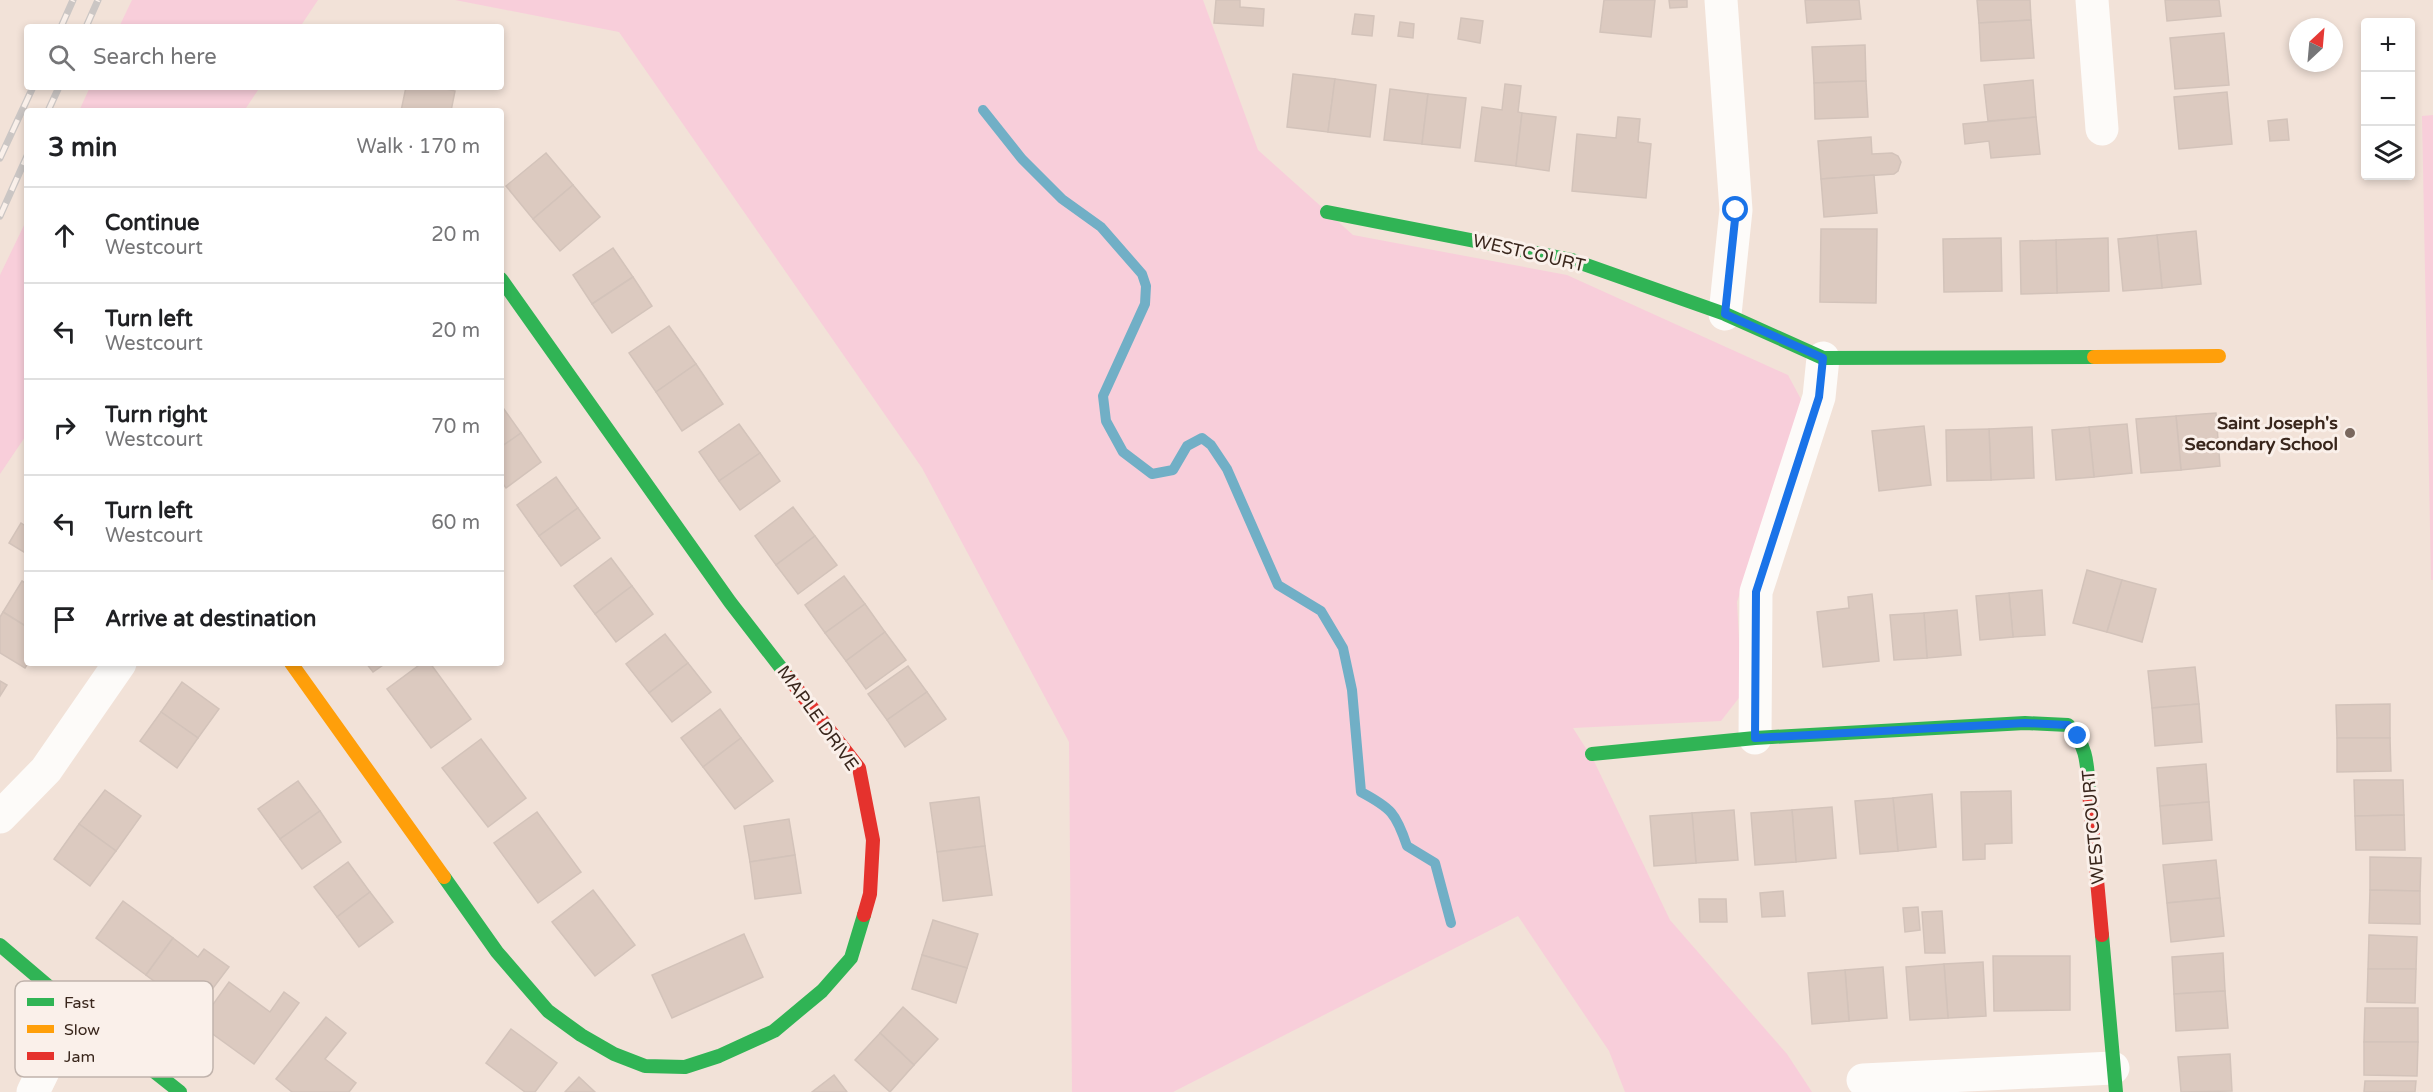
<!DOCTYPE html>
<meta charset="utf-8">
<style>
body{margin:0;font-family:"Varela Round",sans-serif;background:#f6f6f6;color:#202124}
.controls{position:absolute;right:18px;top:18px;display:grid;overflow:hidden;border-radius:6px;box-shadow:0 3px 9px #0003}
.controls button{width:54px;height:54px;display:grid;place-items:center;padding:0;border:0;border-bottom:2px solid #e0e0e0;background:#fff;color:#202124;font:30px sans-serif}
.compass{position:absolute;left:2289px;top:18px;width:54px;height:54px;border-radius:50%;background:#fff;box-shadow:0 3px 9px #0003;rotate:26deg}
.stop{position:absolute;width:18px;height:18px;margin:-14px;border:4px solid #1a73e8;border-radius:50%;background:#fff}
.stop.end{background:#1a73e8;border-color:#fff;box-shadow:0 2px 6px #0008}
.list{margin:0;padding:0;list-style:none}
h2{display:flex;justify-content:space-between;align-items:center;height:78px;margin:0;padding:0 24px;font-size:26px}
h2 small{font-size:20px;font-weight:400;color:#757577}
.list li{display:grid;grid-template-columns:39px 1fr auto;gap:18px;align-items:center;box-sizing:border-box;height:96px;padding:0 24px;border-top:2px solid #e0e0e0}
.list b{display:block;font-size:22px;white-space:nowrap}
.list p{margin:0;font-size:20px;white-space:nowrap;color:#757577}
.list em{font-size:20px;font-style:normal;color:#757577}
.icon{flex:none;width:33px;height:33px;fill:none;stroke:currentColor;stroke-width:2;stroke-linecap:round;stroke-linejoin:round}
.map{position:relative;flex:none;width:2433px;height:1092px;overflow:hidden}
.search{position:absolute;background:#fff;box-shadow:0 3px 9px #0003;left:24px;top:24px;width:480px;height:66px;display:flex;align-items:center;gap:15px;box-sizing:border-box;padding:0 21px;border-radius:6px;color:#757577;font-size:22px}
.panel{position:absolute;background:#fff;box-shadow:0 3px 9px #0003;left:24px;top:108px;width:480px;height:558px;border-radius:6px}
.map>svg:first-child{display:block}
.green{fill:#f8ceda}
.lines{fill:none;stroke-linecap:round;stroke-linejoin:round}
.stream{stroke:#71afc6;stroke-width:10}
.building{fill:#dccac0;stroke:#d3c3ba;stroke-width:1.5}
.street{stroke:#fdfbf9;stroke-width:33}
.fast{stroke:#30b455;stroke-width:14}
.slow{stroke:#ff9f0a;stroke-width:14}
.jam{stroke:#e5322d;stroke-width:14}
.rail-casing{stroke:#cbc6c4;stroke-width:7}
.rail{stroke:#faf0ea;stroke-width:4.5;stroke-dasharray:14;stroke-linecap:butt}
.route{stroke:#1a73e8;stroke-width:8}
.poi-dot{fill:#7a685e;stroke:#faf0ea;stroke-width:2}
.labels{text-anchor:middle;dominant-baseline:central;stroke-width:6;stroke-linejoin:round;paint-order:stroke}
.street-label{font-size:18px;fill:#39261c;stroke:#faf0ea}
.poi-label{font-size:18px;font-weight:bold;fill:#39261c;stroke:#faf0ea;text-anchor:end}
.key{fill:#faf0ea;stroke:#c0b3ac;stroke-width:1.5}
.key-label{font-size:16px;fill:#39261c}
</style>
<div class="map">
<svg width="2433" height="1092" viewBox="0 0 2433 1092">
<rect width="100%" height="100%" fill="#f2e2d8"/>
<g class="green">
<path d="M 132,0 L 318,0 L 300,27 L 119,27 Z"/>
<path d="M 455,0 L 1203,0 L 1258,150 L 1353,235 L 1567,275 L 1788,375 L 1803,403 L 1737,602 L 1742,694 L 1721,721 L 1573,728 L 1594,761 L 1670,920 L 1787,1054 L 1812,1092 L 1625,1092 L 1609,1051 L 1518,916 L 1173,1092 L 1072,1092 L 1069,742 L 922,468 L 619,32 Z"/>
<path d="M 90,87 L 260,87 L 244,111 L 79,111 Z"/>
<path d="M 2433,115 L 2433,580 L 2431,580 L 2422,116 Z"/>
<path d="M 27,219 L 27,434 L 0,474 L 0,275 Z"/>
</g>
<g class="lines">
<path class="stream" d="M 983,110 L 1022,159 L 1062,199 L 1101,227 L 1142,274 L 1146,286 L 1145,304 L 1103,396 L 1106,421 L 1123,452 L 1152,474 L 1173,470 L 1187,446 L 1202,438 L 1211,445 L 1227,469 L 1278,585 L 1321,611 L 1343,648 L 1352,690 L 1361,792 C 1391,808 1396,813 1407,846 L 1435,863 L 1451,923"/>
</g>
<g class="building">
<path d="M 1216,0 L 1240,0 L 1240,7 L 1264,9 L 1263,26 L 1214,23 Z"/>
<path d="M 1604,0 L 1655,0 L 1651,37 L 1600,32 Z"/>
<path d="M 1669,0 L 1687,0 L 1687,7 L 1670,8 Z"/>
<path d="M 1805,0 L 1859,0 L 1861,19 L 1807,23 Z"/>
<path d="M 1977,0 L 2030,0 L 2031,20 L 1979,23 Z"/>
<path d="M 2165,0 L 2219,0 L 2221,16 L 2167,21 Z"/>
<path d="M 1355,14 L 1374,16 L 1372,36 L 1352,34 Z"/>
<path d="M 1461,18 L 1483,21 L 1480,43 L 1458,39 Z"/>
<path d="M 2031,20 L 2034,58 L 1981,61 L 1979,23 Z"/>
<path d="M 1400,22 L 1414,24 L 1413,38 L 1398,36 Z"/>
<path d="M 2224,33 L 2229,85 L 2175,89 L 2170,38 Z"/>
<path d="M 1865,45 L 1866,81 L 1814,83 L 1812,47 Z"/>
<path d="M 1293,74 L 1335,79 L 1328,132 L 1287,127 Z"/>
<path d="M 1335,79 L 1376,85 L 1370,137 L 1328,132 Z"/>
<path d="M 2033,80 L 2036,117 L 1988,121 L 1984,85 Z"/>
<path d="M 1866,81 L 1868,117 L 1815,119 L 1814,83 Z"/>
<path d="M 1505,84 L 1521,86 L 1518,112 L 1522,113 L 1516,166 L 1475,161 L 1482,107 L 1502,110 Z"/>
<path d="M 406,87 L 437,87 L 455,91 L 451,111 L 401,111 Z"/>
<path d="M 1390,89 L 1428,94 L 1422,144 L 1384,140 Z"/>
<path d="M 2227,92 L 2232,144 L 2179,149 L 2174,97 Z"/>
<path d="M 1428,94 L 1466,98 L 1460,148 L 1422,144 Z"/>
<path d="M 1522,113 L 1556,117 L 1549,171 L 1516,166 Z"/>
<path d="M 1618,117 L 1640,119 L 1638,142 L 1651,144 L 1646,198 L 1572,191 L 1577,134 L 1616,138 Z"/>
<path d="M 2036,117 L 2040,154 L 1991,158 L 1989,141 L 1965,144 L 1963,124 Z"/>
<path d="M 2287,119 L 2289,140 L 2270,141 L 2268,121 Z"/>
<path d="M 1871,137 L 1872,154 L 1892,153 L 1898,156 L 1901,162 L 1898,171 L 1894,174 L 1821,179 L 1818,141 Z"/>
<path d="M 546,153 L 573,185 L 533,219 L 506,186 Z"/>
<path d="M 1874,175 L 1877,213 L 1824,217 L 1821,179 Z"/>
<path d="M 573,185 L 600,217 L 560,251 L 533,219 Z"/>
<path d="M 1821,229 L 1877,229 L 1876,303 L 1820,302 Z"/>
<path d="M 2196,231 L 2201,284 L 2162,288 L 2157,235 Z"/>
<path d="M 2157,235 L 2162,288 L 2123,291 L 2118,239 Z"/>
<path d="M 2001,238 L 2002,291 L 1944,292 L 1943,239 Z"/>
<path d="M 2108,238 L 2109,291 L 2057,293 L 2056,240 Z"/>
<path d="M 2056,240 L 2057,293 L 2021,294 L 2020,241 Z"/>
<path d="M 613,248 L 633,277 L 592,304 L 573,275 Z"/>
<path d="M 633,277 L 652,306 L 612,333 L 592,304 Z"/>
<path d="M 669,326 L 696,364 L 656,392 L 629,353 Z"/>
<path d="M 696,364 L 723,404 L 682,431 L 656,392 Z"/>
<path d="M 501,405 L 521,433 L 501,447 Z"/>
<path d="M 2216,413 L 2220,466 L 2181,470 L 2176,416 Z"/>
<path d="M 2176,416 L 2181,470 L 2141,473 L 2136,419 Z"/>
<path d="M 739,424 L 760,453 L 719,481 L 699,452 Z"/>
<path d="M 2127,424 L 2132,473 L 2094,477 L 2089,427 Z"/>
<path d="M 1924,426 L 1931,485 L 1879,491 L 1872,431 Z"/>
<path d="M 2032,427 L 2034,478 L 1991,480 L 1989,429 Z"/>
<path d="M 2089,427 L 2094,477 L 2056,480 L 2052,430 Z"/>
<path d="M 1989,429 L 1991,480 L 1947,481 L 1946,430 Z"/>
<path d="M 521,433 L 541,462 L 506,488 L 501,481 L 501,447 Z"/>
<path d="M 760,453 L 780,481 L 740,510 L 719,481 Z"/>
<path d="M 556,477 L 578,508 L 539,536 L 517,505 Z"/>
<path d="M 793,507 L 815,536 L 776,565 L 755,536 Z"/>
<path d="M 578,508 L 600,538 L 561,566 L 539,536 Z"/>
<path d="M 21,523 L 27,527 L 27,554 L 9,543 Z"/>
<path d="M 815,536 L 837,565 L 798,594 L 776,565 Z"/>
<path d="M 611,558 L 632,586 L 595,614 L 574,586 Z"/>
<path d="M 2087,570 L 2122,580 L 2107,632 L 2073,623 Z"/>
<path d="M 844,576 L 865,604 L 825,633 L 805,605 Z"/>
<path d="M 2122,580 L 2156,589 L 2142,642 L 2107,632 Z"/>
<path d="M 22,581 L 27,584 L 27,627 L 3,612 Z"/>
<path d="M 632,586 L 653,614 L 616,642 L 595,614 Z"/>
<path d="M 2042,590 L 2045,635 L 2013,637 L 2009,593 Z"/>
<path d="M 2009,593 L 2013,637 L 1980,640 L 1976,596 Z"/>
<path d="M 1872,594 L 1879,661 L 1823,667 L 1817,612 L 1849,608 L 1848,597 Z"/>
<path d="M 865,604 L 885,632 L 846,661 L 825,633 Z"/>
<path d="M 1957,610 L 1961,655 L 1927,658 L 1924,613 Z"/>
<path d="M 3,612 L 27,627 L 28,663 L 25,668 L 0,653 L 0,617 Z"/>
<path d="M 1924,613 L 1927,658 L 1894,660 L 1890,615 Z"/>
<path d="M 885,632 L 906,660 L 866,689 L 846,661 Z"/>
<path d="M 665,634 L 688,663 L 649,693 L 626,664 Z"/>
<path d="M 366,663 L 386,663 L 373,672 Z"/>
<path d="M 422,663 L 430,663 L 471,719 L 431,748 L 387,689 Z"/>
<path d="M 688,663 L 711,692 L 672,722 L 649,693 Z"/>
<path d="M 908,666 L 927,692 L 887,720 L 868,694 Z"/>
<path d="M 2195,667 L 2199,704 L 2152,708 L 2148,671 Z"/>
<path d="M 0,681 L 7,685 L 0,696 Z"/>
<path d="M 182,682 L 219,709 L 198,738 L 161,712 Z"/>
<path d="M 927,692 L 946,719 L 905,747 L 887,720 Z"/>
<path d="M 2199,704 L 2202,742 L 2155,746 L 2152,708 Z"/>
<path d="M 2390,704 L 2390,738 L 2337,738 L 2336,705 Z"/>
<path d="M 720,709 L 741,738 L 703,767 L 681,738 Z"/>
<path d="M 161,712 L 198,738 L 177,768 L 140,741 Z"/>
<path d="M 741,738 L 773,781 L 735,809 L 703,767 Z"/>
<path d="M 2337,738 L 2390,738 L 2391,771 L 2337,772 Z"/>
<path d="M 481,739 L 526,798 L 488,827 L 442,768 Z"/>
<path d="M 2206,764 L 2209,802 L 2160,806 L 2157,768 Z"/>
<path d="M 2354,780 L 2403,780 L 2404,815 L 2355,816 Z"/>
<path d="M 298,781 L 320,811 L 280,839 L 258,809 Z"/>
<path d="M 105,790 L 141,816 L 116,851 L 79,824 Z"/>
<path d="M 2011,791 L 2012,843 L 1985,844 L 1985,859 L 1963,860 L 1961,792 Z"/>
<path d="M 1932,794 L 1936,847 L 1898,851 L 1893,798 Z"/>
<path d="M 979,797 L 985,846 L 937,852 L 930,803 Z"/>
<path d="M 1893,798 L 1898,851 L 1860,854 L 1855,801 Z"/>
<path d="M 2209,802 L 2212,840 L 2163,844 L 2160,806 Z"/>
<path d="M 1832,807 L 1836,858 L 1796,862 L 1792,810 Z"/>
<path d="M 1734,810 L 1738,860 L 1696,863 L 1692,813 Z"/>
<path d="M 1792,810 L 1796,862 L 1755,865 L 1751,813 Z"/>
<path d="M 320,811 L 341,842 L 302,869 L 280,839 Z"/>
<path d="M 537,812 L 581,872 L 538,903 L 494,843 Z"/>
<path d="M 1692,813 L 1696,863 L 1654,866 L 1650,816 Z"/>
<path d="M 2404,815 L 2405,850 L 2356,850 L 2355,816 Z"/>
<path d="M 789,819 L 795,855 L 750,862 L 744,826 Z"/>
<path d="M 79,824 L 116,851 L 90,886 L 54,859 Z"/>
<path d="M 985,846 L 992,895 L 943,901 L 937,852 Z"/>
<path d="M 795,855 L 801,893 L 755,899 L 750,862 Z"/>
<path d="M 2370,857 L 2421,858 L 2420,891 L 2370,890 Z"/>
<path d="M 2216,860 L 2220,898 L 2167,903 L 2163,865 Z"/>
<path d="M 348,862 L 370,892 L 337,917 L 314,887 Z"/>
<path d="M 593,890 L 635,945 L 595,976 L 552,922 Z"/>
<path d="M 2370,890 L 2420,891 L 2420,924 L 2369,923 Z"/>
<path d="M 1783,891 L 1785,916 L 1762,917 L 1760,893 Z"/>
<path d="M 370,892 L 393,922 L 359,947 L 337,917 Z"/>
<path d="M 2220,898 L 2224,936 L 2171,942 L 2167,903 Z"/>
<path d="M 1699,899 L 1726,899 L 1727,922 L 1700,922 Z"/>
<path d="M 123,901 L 173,938 L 146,975 L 96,938 Z"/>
<path d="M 1918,907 L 1920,930 L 1905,932 L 1903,908 Z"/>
<path d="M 1942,911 L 1945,953 L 1925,953 L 1922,912 Z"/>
<path d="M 933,920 L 978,934 L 967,968 L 922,955 Z"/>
<path d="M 744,934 L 763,977 L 672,1018 L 652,975 Z"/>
<path d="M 2369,935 L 2417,937 L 2416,969 L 2368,969 Z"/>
<path d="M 173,938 L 198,957 L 204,949 L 229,967 L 195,1012 L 146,975 Z"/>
<path d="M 2223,953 L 2225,991 L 2174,994 L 2172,957 Z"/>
<path d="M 922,955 L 967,968 L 956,1003 L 912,989 Z"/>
<path d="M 1993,956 L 2070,956 L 2070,1010 L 1994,1011 Z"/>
<path d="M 1983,962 L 1986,1016 L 1948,1018 L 1944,964 Z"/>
<path d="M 1944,964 L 1948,1018 L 1910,1020 L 1906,967 Z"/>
<path d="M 1883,967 L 1887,1018 L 1849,1021 L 1845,970 Z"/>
<path d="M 2368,969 L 2416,969 L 2415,1003 L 2367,1002 Z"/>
<path d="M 1845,970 L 1849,1021 L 1812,1024 L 1808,973 Z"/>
<path d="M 229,982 L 270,1012 L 284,992 L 299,1003 L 254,1064 L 199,1024 Z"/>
<path d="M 2225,991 L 2228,1028 L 2176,1031 L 2174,994 Z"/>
<path d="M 903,1007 L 938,1039 L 914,1065 L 880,1033 Z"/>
<path d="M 2365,1008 L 2418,1008 L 2418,1042 L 2364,1042 Z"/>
<path d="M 326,1017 L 346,1033 L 325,1059 L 356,1083 L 349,1092 L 292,1092 L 276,1079 Z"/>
<path d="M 511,1029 L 557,1063 L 535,1092 L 525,1092 L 486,1063 Z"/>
<path d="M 880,1033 L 914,1065 L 890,1092 L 855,1060 Z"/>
<path d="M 2364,1042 L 2418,1042 L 2417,1076 L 2364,1075 Z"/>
<path d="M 2230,1054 L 2232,1091 L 2181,1092 L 2178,1057 Z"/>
<path d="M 834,1075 L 847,1092 L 812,1092 Z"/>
<path d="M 579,1077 L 595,1092 L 565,1092 Z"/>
<path d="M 2365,1081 L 2416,1081 L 2415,1092 L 2364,1092 Z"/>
</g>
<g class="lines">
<g class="street">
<path d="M 1721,0 L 1736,210 L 1725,314"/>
<path d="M 2092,0 L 2102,129"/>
<path d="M 1755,738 L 1756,592 L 1819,397 L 1823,358"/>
<path d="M 0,817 L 46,770 L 120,663"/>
<path d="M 1863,1080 L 2113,1068"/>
<path d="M 33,1092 L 74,1008"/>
</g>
<g class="fast">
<path d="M 1327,212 L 1572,260 L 1725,314 L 1823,358 L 2094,357"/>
<path d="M 501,279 L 730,602 L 788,677"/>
<path d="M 1592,754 L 1755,738 L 2025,723 L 2068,725 C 2088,747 2087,764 2089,792"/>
<path d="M 444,877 L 497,952 L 548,1011 L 581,1035 L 614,1054 L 645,1066 L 685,1067 L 719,1056 L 774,1031 L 822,991 L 851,958 L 864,915"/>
<path d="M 2102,935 L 2116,1092"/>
<path d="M 0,945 L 74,1008 L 180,1092"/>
</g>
<g class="slow">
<path d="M 2094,357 L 2219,356"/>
<path d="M 291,663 L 444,877"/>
</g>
<g class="jam">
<path d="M 788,677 L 859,768 L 873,840 L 870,894 L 864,915"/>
<path d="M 2089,792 L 2102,935"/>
</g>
<g class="rail-casing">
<g id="rail">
<path d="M 61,27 L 73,0"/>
<path d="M 86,27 L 98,0"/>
<path d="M 48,111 L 59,87"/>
<path d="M 0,158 L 33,87"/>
<path d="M 0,216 L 27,156"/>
</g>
</g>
<use href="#rail" class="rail"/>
</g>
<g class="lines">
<path class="route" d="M 1736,210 L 1725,314 L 1823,358 L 1819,397 L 1756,592 L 1755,738 L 2025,723 L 2068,725 L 2078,736"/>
</g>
<circle class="poi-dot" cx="2350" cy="433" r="6"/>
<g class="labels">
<g class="street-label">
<text transform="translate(1529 253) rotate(13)">WESTCOURT</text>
<text transform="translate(818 718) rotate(54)">MAPLE DRIVE</text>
<text transform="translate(2093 827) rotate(-95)">WESTCOURT</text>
</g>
<g class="poi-label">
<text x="2338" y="423">Saint Joseph's<tspan x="2338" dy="21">Secondary School</tspan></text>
</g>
</g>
<rect x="15" y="981" width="198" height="96" rx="9" class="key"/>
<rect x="27" y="998" width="27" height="8" fill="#30b455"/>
<rect x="27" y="1025" width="27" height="8" fill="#ff9f0a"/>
<rect x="27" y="1052" width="27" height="8" fill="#e5322d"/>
<g class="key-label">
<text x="64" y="1008">Fast</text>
<text x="64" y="1035">Slow</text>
<text x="64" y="1062">Jam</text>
</g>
</svg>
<div class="controls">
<button>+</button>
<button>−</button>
<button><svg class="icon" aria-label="layers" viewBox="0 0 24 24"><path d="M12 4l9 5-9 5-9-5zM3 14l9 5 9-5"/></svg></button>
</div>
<svg class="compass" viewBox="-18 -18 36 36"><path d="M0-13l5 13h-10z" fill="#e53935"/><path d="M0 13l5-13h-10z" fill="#757577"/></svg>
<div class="stop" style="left:1736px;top:210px"></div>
<div class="stop end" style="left:2078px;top:736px"></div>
<div class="search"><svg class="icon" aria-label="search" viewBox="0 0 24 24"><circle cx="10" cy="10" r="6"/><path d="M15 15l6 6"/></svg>Search here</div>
<section class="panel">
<h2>3 min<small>Walk · 170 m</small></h2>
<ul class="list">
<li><svg class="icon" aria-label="ahead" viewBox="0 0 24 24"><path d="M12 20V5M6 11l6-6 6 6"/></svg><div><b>Continue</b><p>Westcourt</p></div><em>20 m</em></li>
<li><svg class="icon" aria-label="left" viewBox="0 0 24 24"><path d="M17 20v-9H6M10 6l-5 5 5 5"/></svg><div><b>Turn left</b><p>Westcourt</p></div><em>20 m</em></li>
<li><svg class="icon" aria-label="right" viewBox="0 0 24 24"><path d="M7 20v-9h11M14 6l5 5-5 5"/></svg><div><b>Turn right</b><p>Westcourt</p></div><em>70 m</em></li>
<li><svg class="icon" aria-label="left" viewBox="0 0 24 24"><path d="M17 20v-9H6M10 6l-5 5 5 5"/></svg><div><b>Turn left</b><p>Westcourt</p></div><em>60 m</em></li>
<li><svg class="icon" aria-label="arrive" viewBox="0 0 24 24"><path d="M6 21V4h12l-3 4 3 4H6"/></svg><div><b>Arrive at destination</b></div></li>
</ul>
</section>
</div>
